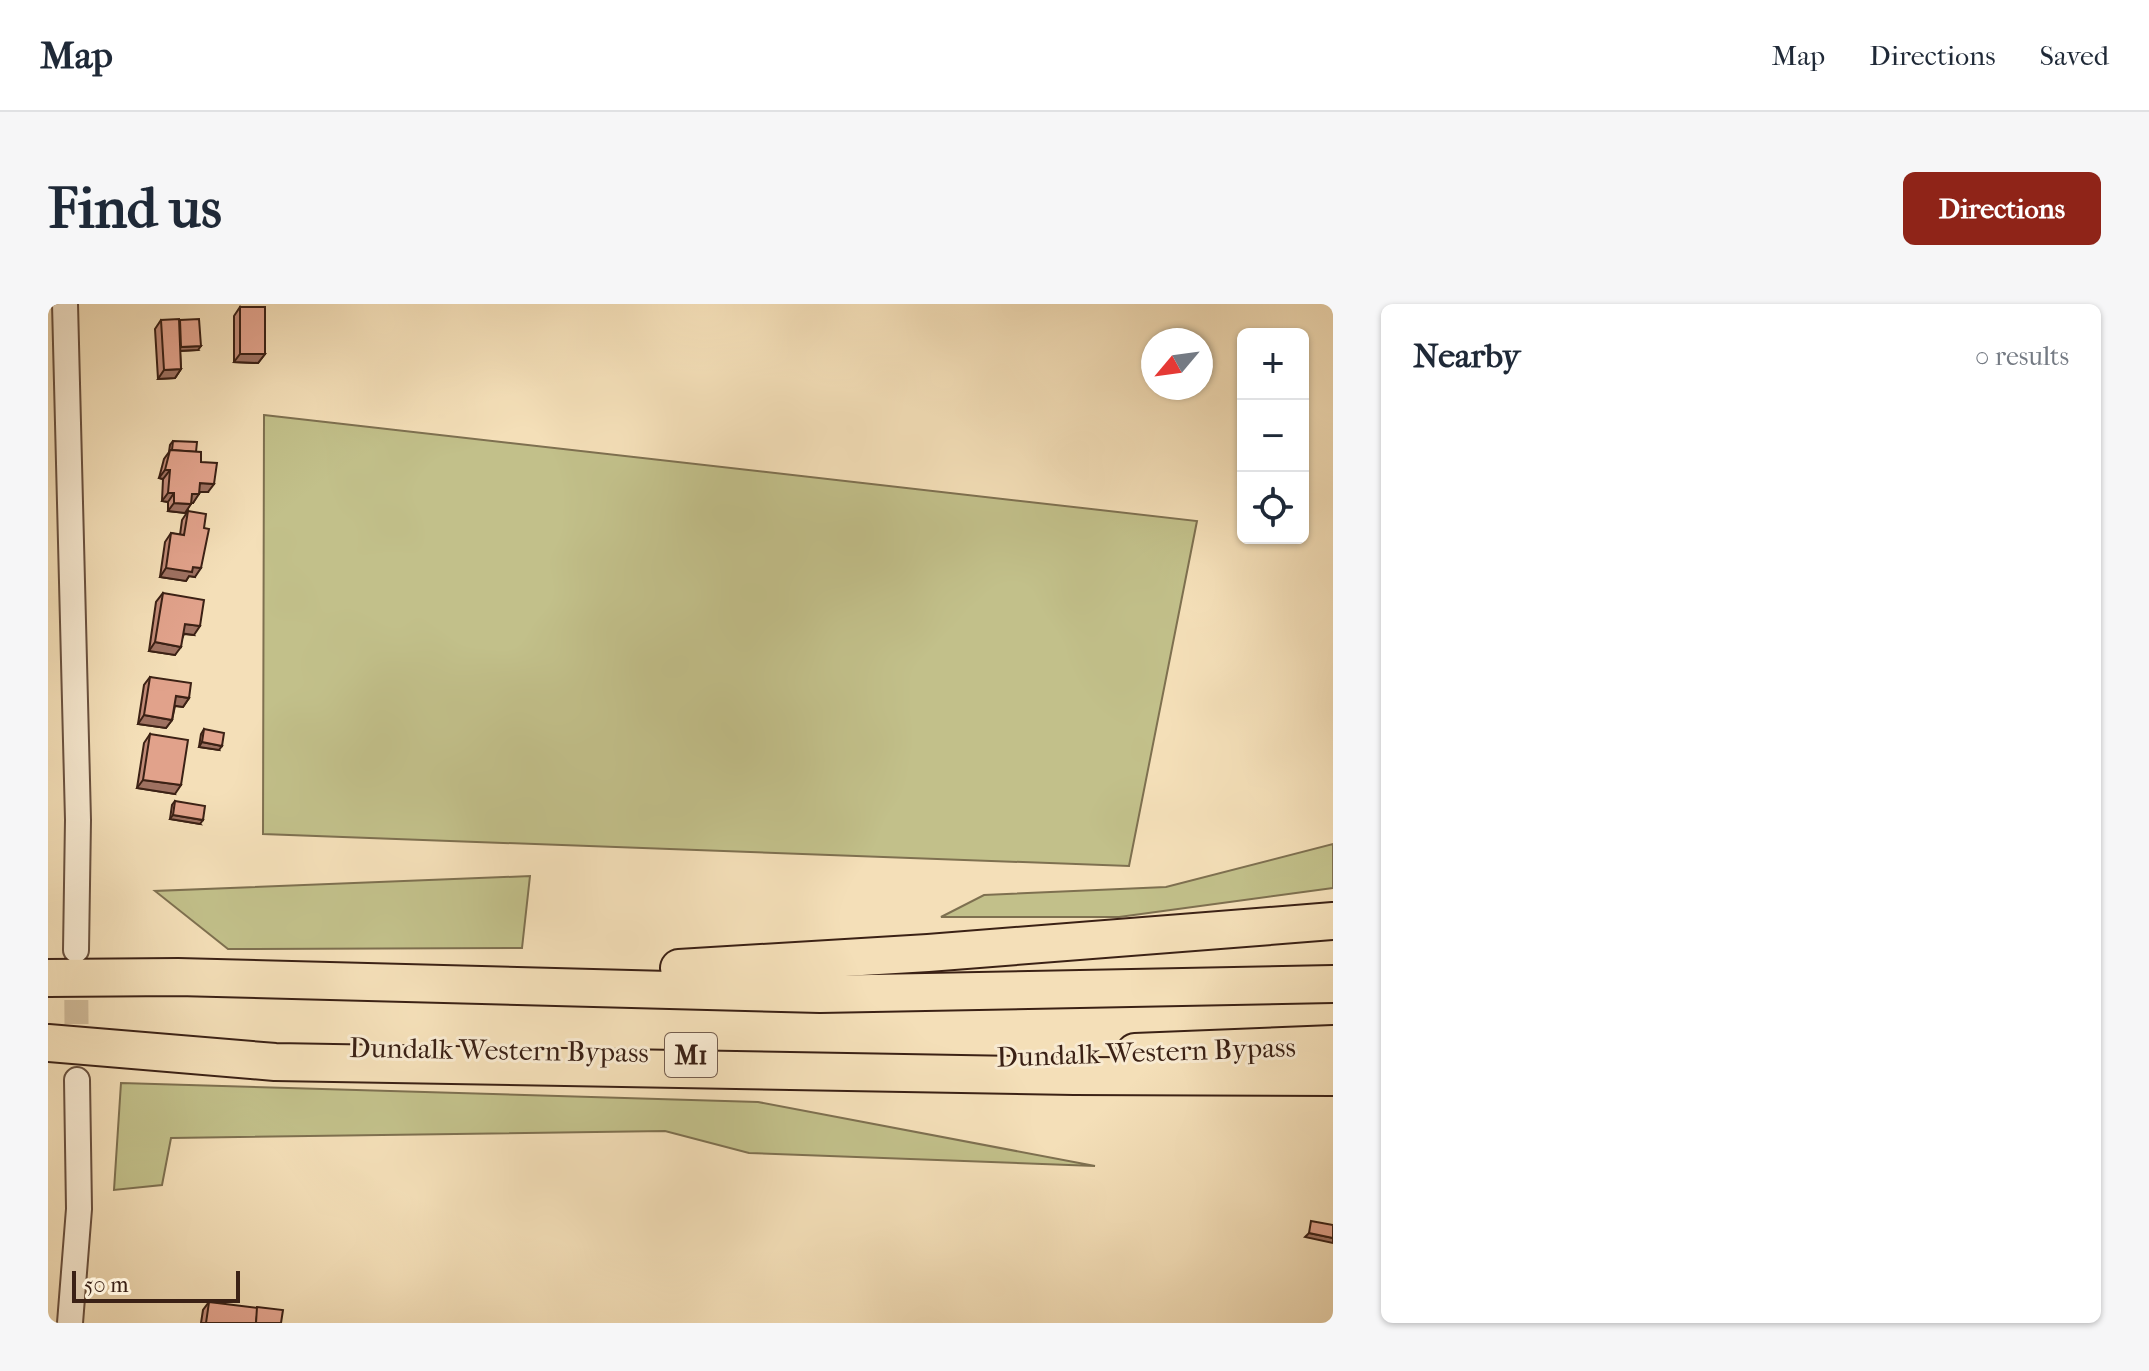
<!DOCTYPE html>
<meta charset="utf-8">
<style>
body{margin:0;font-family:"IM FELL French Canon",serif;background:#f6f6f7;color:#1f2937}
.controls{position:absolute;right:24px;top:24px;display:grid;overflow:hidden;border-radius:12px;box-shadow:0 2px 6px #0004}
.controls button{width:72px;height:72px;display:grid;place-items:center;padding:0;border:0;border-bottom:2px solid #e0e1e3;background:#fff;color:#1f2937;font:40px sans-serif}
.compass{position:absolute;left:1093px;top:24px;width:72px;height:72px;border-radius:50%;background:#fff;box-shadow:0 2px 6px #0004;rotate:241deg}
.scale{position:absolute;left:24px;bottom:20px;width:168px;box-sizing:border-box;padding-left:8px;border:4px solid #3b2115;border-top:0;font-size:22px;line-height:28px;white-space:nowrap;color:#3b2115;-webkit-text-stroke:6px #f8ead1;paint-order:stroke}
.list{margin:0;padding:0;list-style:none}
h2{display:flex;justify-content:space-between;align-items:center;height:104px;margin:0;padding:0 32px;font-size:34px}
h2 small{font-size:26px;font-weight:400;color:#747a83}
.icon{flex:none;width:44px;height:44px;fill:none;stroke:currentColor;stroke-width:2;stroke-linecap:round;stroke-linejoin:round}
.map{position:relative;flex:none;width:1285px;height:1019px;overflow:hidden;border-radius:12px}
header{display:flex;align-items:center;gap:48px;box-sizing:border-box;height:112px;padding:0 40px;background:#fff;border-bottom:2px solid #e0e1e3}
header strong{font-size:38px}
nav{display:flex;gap:44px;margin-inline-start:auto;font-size:28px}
.intro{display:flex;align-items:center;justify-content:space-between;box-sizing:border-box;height:192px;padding:0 48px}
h1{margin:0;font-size:56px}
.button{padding:20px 36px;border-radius:12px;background:#8f2418;color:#fff;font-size:28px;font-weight:700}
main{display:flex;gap:48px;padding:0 48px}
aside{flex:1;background:#fff;border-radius:12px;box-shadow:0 2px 6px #0004}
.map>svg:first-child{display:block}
.green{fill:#c2c08a;stroke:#7e7050;stroke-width:2}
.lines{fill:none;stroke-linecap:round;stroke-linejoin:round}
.tertiary-tunnel{stroke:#cfb997;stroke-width:24;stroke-dasharray:24 12;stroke-linecap:butt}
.tertiary-casing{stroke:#69503e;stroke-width:28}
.motorway-casing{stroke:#3b2115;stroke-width:40}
.tertiary{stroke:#f8ead1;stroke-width:24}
.motorway{stroke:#f4dfb8;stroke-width:36}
.wall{fill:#c28b78;stroke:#3b2115;stroke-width:2}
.shaded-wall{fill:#9e7161;stroke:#3b2115;stroke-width:2}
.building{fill:#e1a28b;stroke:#3b2115;stroke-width:2}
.labels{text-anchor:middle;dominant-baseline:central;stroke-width:6;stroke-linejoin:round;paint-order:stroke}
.shield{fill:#f8ead1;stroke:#745d4d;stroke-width:2}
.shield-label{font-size:26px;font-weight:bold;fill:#3b2115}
.street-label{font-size:28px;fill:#3b2115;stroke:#f8ead1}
</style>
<header>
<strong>Map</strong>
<nav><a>Map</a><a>Directions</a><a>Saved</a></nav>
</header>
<div class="intro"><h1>Find us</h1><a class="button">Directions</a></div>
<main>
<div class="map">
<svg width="1285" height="1019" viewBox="0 0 1285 1019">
<rect width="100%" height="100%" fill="#f4dfb8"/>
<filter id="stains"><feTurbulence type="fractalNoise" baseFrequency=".0025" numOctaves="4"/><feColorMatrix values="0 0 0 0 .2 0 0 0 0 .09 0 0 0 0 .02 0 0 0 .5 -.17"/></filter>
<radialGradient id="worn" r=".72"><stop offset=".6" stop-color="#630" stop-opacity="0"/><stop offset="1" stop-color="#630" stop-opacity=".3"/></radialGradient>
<g class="green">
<path d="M 216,111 L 1149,217 L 1081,562 L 215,530 Z"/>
<path d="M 1285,540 L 1285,584 L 1071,613 L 893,613 L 936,591 L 1118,583 Z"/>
<path d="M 482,572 L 474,644 L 180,645 L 107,587 Z"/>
<path d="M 73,779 L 710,798 L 1047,862 L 701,849 L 617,827 L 123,834 L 114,881 L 66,886 Z"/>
</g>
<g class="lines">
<path class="tertiary-tunnel" d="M 28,660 L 29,776"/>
<g class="tertiary-casing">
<g id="tertiary">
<path d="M 17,0 L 30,516 L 28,646"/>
<path d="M 22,1019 L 31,905 L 29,776"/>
</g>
</g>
<g class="motorway-casing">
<g id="motorway">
<path d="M 631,664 L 880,649 L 1285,617"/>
<path d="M 0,674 L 130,673 L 772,690 L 1285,680"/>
<path d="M 0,739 L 227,758 L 1026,772 L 1285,773"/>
<path d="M 1087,748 L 1285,740"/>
</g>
</g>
<use href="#tertiary" class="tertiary"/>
<use href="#motorway" class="motorway"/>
</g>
<g class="wall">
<path d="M 192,3 L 217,50 L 210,59 L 186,58 L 186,12 Z"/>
<path d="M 113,16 L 150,46 L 132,47 L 133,65 L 127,74 L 110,75 L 107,25 Z"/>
<path d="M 125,137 L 148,148 L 153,158 L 160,188 L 151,188 L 145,199 L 143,199 L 137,209 L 120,207 L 120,198 L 114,197 L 115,175 L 111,174 L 116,155 L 121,148 L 122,141 Z"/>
<path d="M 140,207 L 147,273 L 141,272 L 138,277 L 112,273 L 117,238 L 123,229 L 132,231 L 134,216 Z"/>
<path d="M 115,289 L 146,331 L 136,330 L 127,351 L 101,347 L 108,298 Z"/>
<path d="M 102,373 L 141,394 L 135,403 L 127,402 L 124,416 L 118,424 L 90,420 L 96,381 Z"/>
<path d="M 156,425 L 171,446 L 151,443 L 153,430 Z"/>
<path d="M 102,430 L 127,490 L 89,484 L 96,439 Z"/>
<path d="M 127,497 L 152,520 L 122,515 L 124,501 Z"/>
<path d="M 161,998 L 233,1019 L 153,1019 L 155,1006 Z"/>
</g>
<g class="shaded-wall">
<path d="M 153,42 L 150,46 L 130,47 L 133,43 Z"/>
<path d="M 192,50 L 217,50 L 210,59 L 186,58 Z"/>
<path d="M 133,65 L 127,74 L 110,75 L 116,66 Z"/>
<path d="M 117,166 L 122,166 L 115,175 L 111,174 Z"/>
<path d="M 152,179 L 166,180 L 160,188 L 146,188 Z"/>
<path d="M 120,189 L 126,189 L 120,198 L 114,197 Z"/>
<path d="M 144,190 L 151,190 L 145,199 L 138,199 Z"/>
<path d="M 126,199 L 143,200 L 137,209 L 120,207 Z"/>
<path d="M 145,263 L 153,264 L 147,273 L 141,272 L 138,277 L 112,273 L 118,264 Z"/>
<path d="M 137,320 L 152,322 L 146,331 L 131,329 Z"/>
<path d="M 107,338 L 133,343 L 127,351 L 101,347 Z"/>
<path d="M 128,392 L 141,394 L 135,403 L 122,401 Z"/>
<path d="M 96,411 L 124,416 L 118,424 L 90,420 Z"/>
<path d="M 154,438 L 174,442 L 171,446 L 151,443 Z"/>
<path d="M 95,476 L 133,481 L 127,490 L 89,484 Z"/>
<path d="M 125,511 L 155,516 L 152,520 L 122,515 Z"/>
<path d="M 1261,929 L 1285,934 L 1285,939 L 1257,933 Z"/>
</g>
<g class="building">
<rect x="192" y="3" width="25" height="47"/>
<path d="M 131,15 L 133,65 L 116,66 L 113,16 Z"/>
<path d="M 151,15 L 153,42 L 133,43 L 132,16 Z"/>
<path d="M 125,137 L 149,138 L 148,148 L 124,146 Z"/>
<path d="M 122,146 L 153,148 L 153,158 L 169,159 L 166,180 L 152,179 L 151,190 L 144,190 L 143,200 L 126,199 L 126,189 L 120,189 L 122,166 L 117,166 Z"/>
<path d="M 140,207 L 158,210 L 156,224 L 161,225 L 153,264 L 145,263 L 144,268 L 118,264 L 123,229 L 136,231 Z"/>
<path d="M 115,289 L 156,296 L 152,322 L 137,320 L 133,343 L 107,338 Z"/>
<path d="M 102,373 L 143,379 L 141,394 L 128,392 L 124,416 L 96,411 Z"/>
<path d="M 156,425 L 176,429 L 174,442 L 154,438 Z"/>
<path d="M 102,430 L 140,436 L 133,481 L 95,476 Z"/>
<path d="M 127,497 L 157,502 L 155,516 L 125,511 Z"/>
<path d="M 1263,917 L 1285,921 L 1285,934 L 1261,929 Z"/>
<path d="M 161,998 L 210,1004 L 208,1019 L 158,1019 Z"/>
<path d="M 209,1003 L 235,1006 L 233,1019 L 208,1019 Z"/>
</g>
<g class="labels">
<rect class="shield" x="617" y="729" width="52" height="44" rx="6"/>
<g class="shield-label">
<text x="643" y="751">M1</text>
</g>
<g class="street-label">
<text transform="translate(451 746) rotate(1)">Dundalk Western Bypass</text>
<text transform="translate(1098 748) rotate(-2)">Dundalk Western Bypass</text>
</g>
</g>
<rect width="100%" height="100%" filter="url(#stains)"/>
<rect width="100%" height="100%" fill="url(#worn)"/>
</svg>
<div class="controls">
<button>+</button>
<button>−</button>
<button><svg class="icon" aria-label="locate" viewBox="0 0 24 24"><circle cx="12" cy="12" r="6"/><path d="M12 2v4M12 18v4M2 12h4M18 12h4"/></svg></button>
</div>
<svg class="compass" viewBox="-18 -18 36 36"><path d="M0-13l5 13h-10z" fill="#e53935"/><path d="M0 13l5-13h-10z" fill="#747a83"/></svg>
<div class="scale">50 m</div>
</div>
<aside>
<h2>Nearby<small>0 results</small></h2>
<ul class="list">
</ul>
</aside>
</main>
